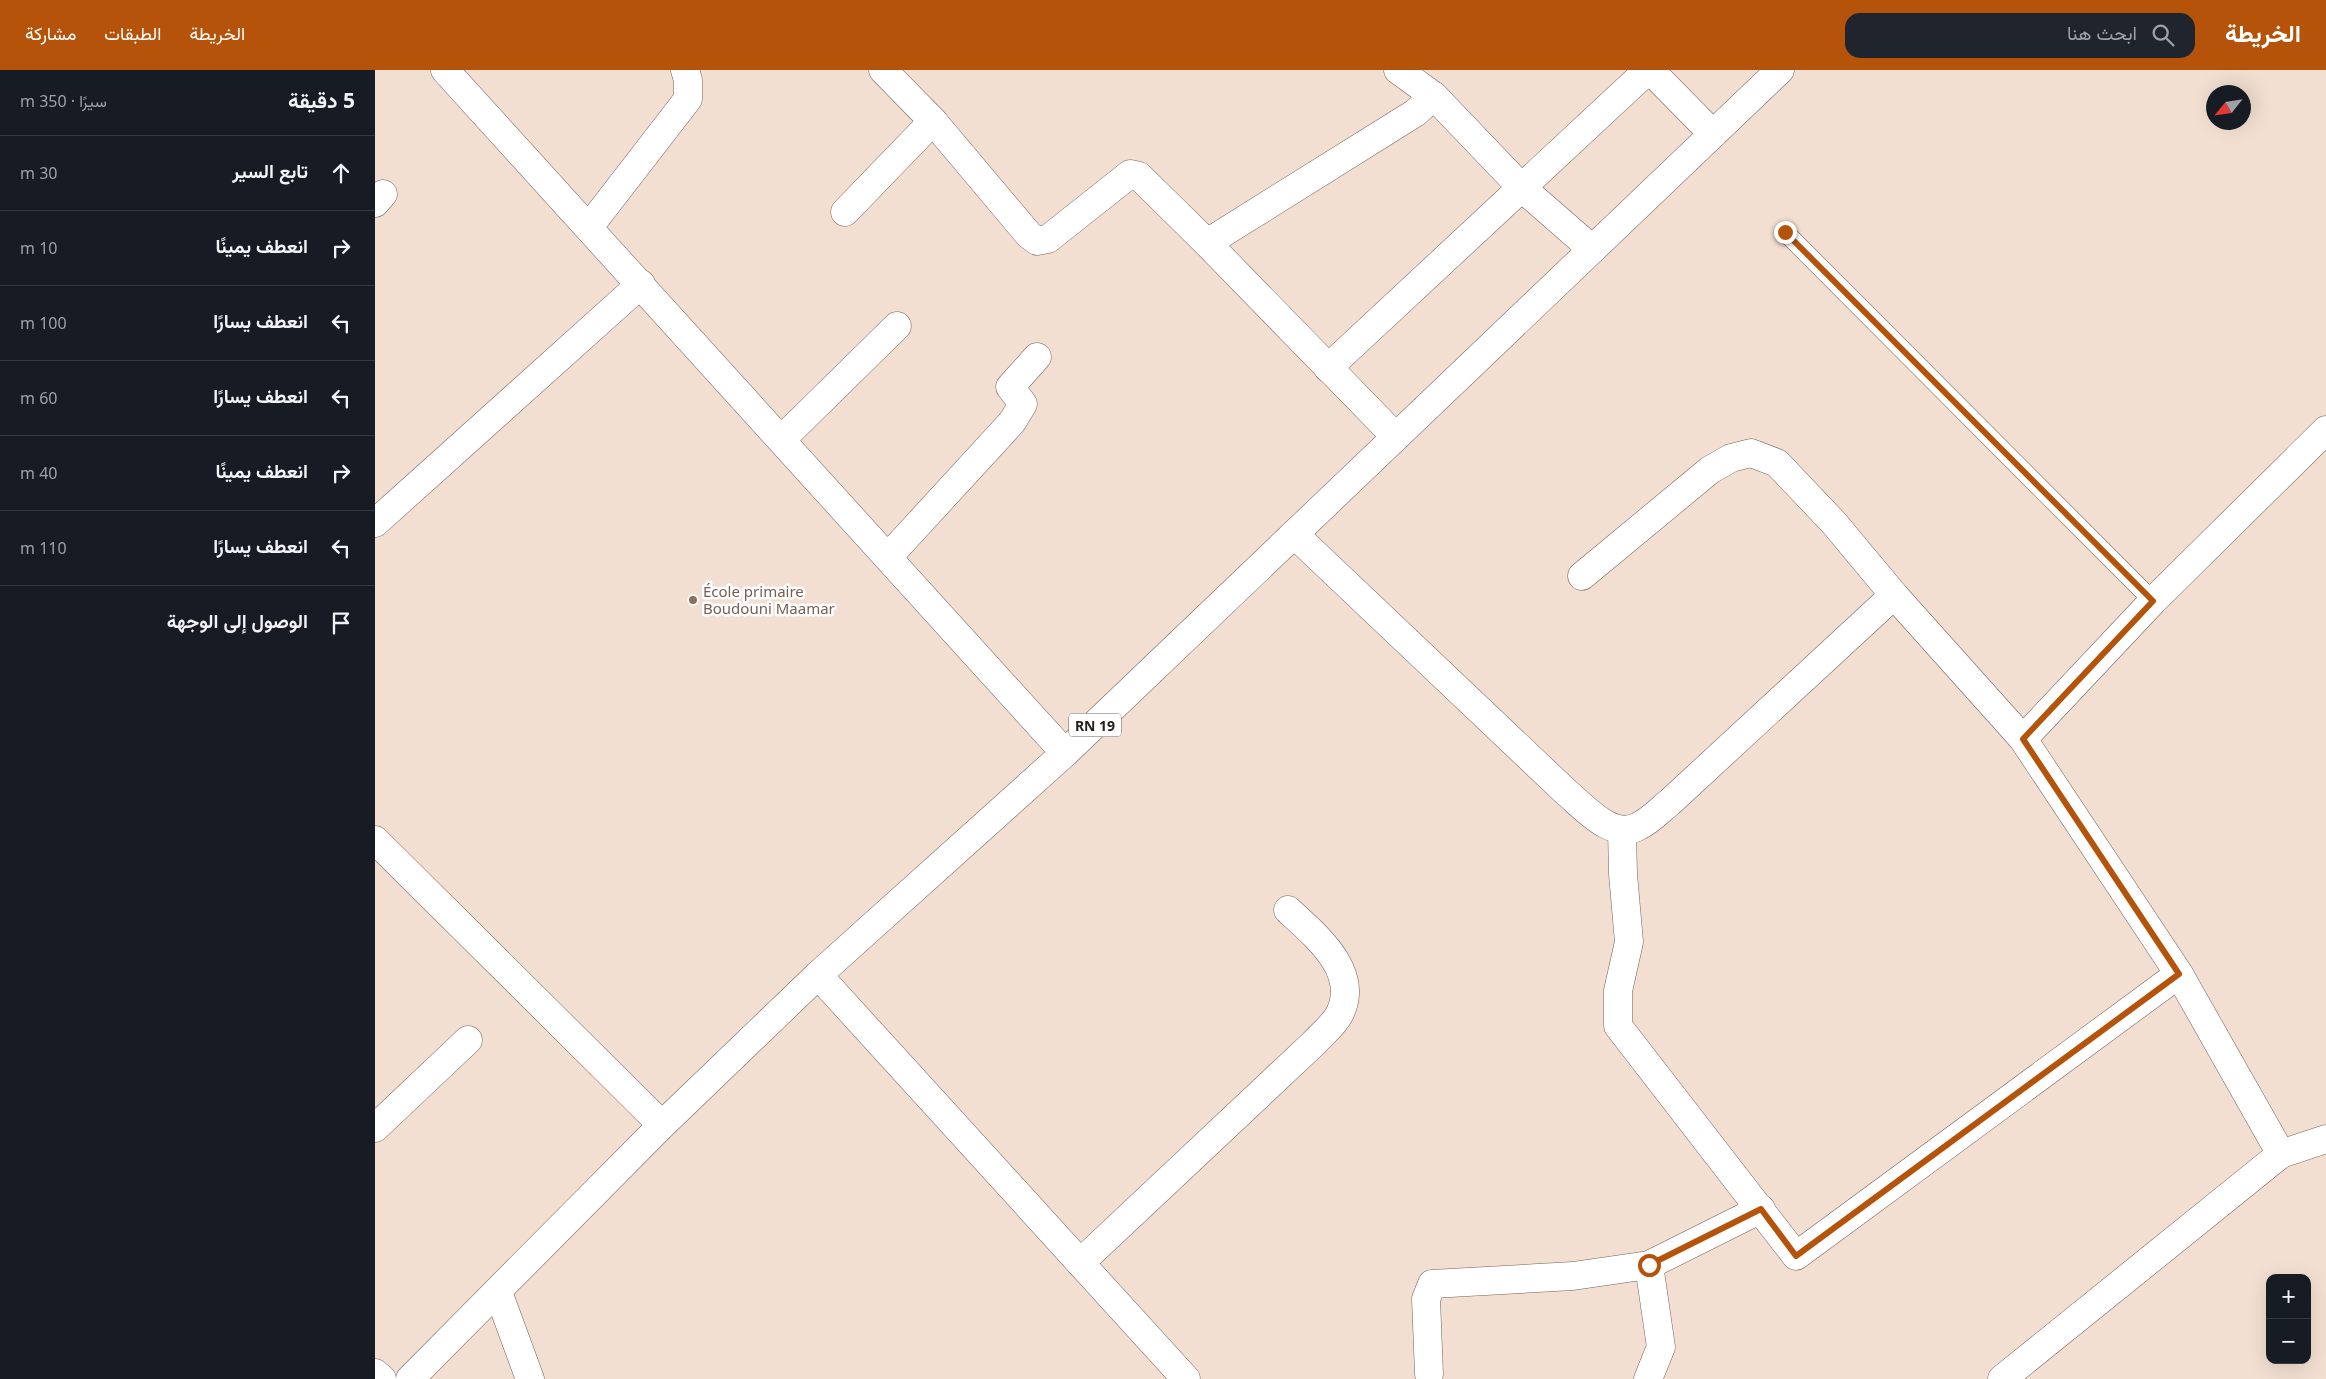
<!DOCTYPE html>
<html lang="ar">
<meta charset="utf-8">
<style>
body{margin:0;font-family:"Noto Sans",Vazirmatn,sans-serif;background:#20242c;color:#f1f3f6;direction:rtl}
.controls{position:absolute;right:15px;bottom:15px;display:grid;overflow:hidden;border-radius:10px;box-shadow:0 5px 20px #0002}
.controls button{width:45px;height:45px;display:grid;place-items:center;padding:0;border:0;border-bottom:1px solid #363941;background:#171b24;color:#f1f3f6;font:25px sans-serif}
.compass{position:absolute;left:1831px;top:15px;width:45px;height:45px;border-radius:50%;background:#171b24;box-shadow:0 5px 20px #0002;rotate:240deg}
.stop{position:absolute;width:15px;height:15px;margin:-11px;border:4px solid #b45309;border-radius:50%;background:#fff}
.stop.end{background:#b45309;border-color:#fff;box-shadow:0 1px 5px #0008}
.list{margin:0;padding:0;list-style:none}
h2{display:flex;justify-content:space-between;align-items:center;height:65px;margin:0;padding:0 20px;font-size:21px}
h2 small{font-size:16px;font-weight:400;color:#9ea1a6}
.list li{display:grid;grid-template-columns:32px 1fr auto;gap:15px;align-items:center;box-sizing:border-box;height:75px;padding:0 20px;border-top:1px solid #363941}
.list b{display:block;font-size:19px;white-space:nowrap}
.list em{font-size:16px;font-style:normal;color:#9ea1a6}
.icon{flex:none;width:28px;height:28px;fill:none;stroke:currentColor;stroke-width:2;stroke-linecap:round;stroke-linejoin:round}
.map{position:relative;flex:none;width:1951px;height:1309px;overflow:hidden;direction:ltr}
header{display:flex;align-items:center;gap:30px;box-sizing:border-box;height:70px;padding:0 25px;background:#b45309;color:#fff}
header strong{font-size:24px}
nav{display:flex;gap:28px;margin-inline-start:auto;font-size:18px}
.search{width:350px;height:45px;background:#20242c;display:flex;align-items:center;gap:12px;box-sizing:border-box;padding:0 18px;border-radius:15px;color:#9ea1a6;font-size:19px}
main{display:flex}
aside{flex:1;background:#171b24}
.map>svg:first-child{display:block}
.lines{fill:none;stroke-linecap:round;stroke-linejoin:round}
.lane-casing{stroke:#736256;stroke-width:19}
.street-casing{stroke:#736256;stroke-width:29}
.secondary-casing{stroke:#736256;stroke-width:29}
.highway-casing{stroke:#736256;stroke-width:29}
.lane{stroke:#fff;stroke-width:18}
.street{stroke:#fff;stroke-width:28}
.secondary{stroke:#fff;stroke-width:28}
.highway{stroke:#fff;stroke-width:28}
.route{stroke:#b45309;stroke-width:6}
.education-dot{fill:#8d6e63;stroke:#fff;stroke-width:2}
.labels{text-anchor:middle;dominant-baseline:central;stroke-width:5;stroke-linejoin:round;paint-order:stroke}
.shield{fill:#fff;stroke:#67635f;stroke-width:1}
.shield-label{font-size:14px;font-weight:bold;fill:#26201a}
.education-label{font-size:15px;fill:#785e54;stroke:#fff;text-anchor:start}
</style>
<header>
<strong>الخريطة</strong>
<div class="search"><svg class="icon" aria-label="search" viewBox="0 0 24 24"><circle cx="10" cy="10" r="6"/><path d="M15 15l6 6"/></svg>ابحث هنا</div>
<nav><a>الخريطة</a><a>الطبقات</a><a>مشاركة</a></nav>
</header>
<main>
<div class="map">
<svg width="1951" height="1309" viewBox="0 0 1951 1309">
<rect width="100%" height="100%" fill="#f2dfd1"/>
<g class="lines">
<g class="lane-casing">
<path id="lane" d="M 1410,162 L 1778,531"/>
</g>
<g class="street-casing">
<g id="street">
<path d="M 70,0 L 690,683"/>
<path d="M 508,0 L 558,51 L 654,165 L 662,171 L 673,169 L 755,104 L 764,106 L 832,173 L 1020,366"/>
<path d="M 1023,0 L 1059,26"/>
<path d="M 1275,0 L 1338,64"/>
<path d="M 0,133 L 8,124"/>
<path d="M 470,142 L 558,51"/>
<path d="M 214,157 L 313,29 L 313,10 L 310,0"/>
<path d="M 832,173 L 1040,43 L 1059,26 L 1147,118 L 1217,179"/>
<path d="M 953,298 L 1273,0"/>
<path d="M 407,369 L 522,256"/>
<path d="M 0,453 L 266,214"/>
<path d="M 919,464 L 1191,722 C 1210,738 1238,771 1264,756 C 1276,750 1285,740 1295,732 L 1519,525"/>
<path d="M 513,487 L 637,352 L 648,334 L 635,317 L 662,287"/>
<path d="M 1207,506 L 1335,400 L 1356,388 L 1376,383 L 1402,393 L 1459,453 L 1519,525 L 1648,669 L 1804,904 L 1906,1084"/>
<path d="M 1648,669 L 1778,531 L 1951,360"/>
<path d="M 1247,760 L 1248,804 L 1254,872 L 1243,921 L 1243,956 L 1421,1186 L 1804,904"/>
<path d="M 0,770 L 287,1055"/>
<path d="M 443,905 L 811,1309"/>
<path d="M 0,1058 L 93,970"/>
<path d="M 705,1193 L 939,973 C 947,964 960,954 965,943 C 985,901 941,866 913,840"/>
<path d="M 123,1222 L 155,1309"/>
<path d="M 1054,1304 L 1051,1229 L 1057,1214 L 1198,1206 L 1274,1195 L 1386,1139"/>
<path d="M 1273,1309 L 1286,1277 L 1274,1195"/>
<path d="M 1627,1309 L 1906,1084 L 1951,1069"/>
</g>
</g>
<g class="secondary-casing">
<path id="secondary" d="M 0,1303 L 7,1309"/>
</g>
<g class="highway-casing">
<path id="highway" d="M 35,1309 L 287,1055 L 443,905 L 690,683 L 1405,0"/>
</g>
<use href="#lane" class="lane"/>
<use href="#street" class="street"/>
<use href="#secondary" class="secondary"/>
<use href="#highway" class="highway"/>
</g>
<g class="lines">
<path class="route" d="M 1274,1195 L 1386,1139 L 1421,1186 L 1804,904 L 1648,669 L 1778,531 L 1410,162"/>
</g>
<circle class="education-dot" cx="318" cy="530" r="5"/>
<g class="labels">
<rect class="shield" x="694" y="643.5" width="52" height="23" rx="4"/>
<g class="shield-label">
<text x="720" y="655">RN 19</text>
</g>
<g class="education-label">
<text x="328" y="521">École primaire<tspan x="328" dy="17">Boudouni Maamar</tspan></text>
</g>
</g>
</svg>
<div class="controls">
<button>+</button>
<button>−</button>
</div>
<svg class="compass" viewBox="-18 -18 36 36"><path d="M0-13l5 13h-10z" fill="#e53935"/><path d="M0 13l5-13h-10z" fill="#9ea1a6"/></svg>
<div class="stop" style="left:1274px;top:1195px"></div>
<div class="stop end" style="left:1410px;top:162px"></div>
</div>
<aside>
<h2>5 دقيقة<small>سيرًا · 350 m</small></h2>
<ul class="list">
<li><svg class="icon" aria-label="ahead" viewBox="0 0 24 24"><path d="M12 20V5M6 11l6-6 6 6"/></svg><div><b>تابع السير</b></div><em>30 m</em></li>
<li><svg class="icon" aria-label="right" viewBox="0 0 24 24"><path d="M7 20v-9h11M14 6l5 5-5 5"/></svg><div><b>انعطف يمينًا</b></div><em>10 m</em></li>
<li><svg class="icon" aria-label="left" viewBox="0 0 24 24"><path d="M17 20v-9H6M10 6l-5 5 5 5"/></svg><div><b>انعطف يسارًا</b></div><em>100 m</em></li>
<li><svg class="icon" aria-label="left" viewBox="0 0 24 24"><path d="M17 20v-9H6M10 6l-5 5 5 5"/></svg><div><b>انعطف يسارًا</b></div><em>60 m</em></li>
<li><svg class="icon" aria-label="right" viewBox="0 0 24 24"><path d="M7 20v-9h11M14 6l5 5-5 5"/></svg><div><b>انعطف يمينًا</b></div><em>40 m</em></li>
<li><svg class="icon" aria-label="left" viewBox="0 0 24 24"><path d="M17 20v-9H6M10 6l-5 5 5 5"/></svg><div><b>انعطف يسارًا</b></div><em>110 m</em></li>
<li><svg class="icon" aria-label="arrive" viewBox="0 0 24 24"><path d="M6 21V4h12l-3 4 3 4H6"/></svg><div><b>الوصول إلى الوجهة</b></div></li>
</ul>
</aside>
</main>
